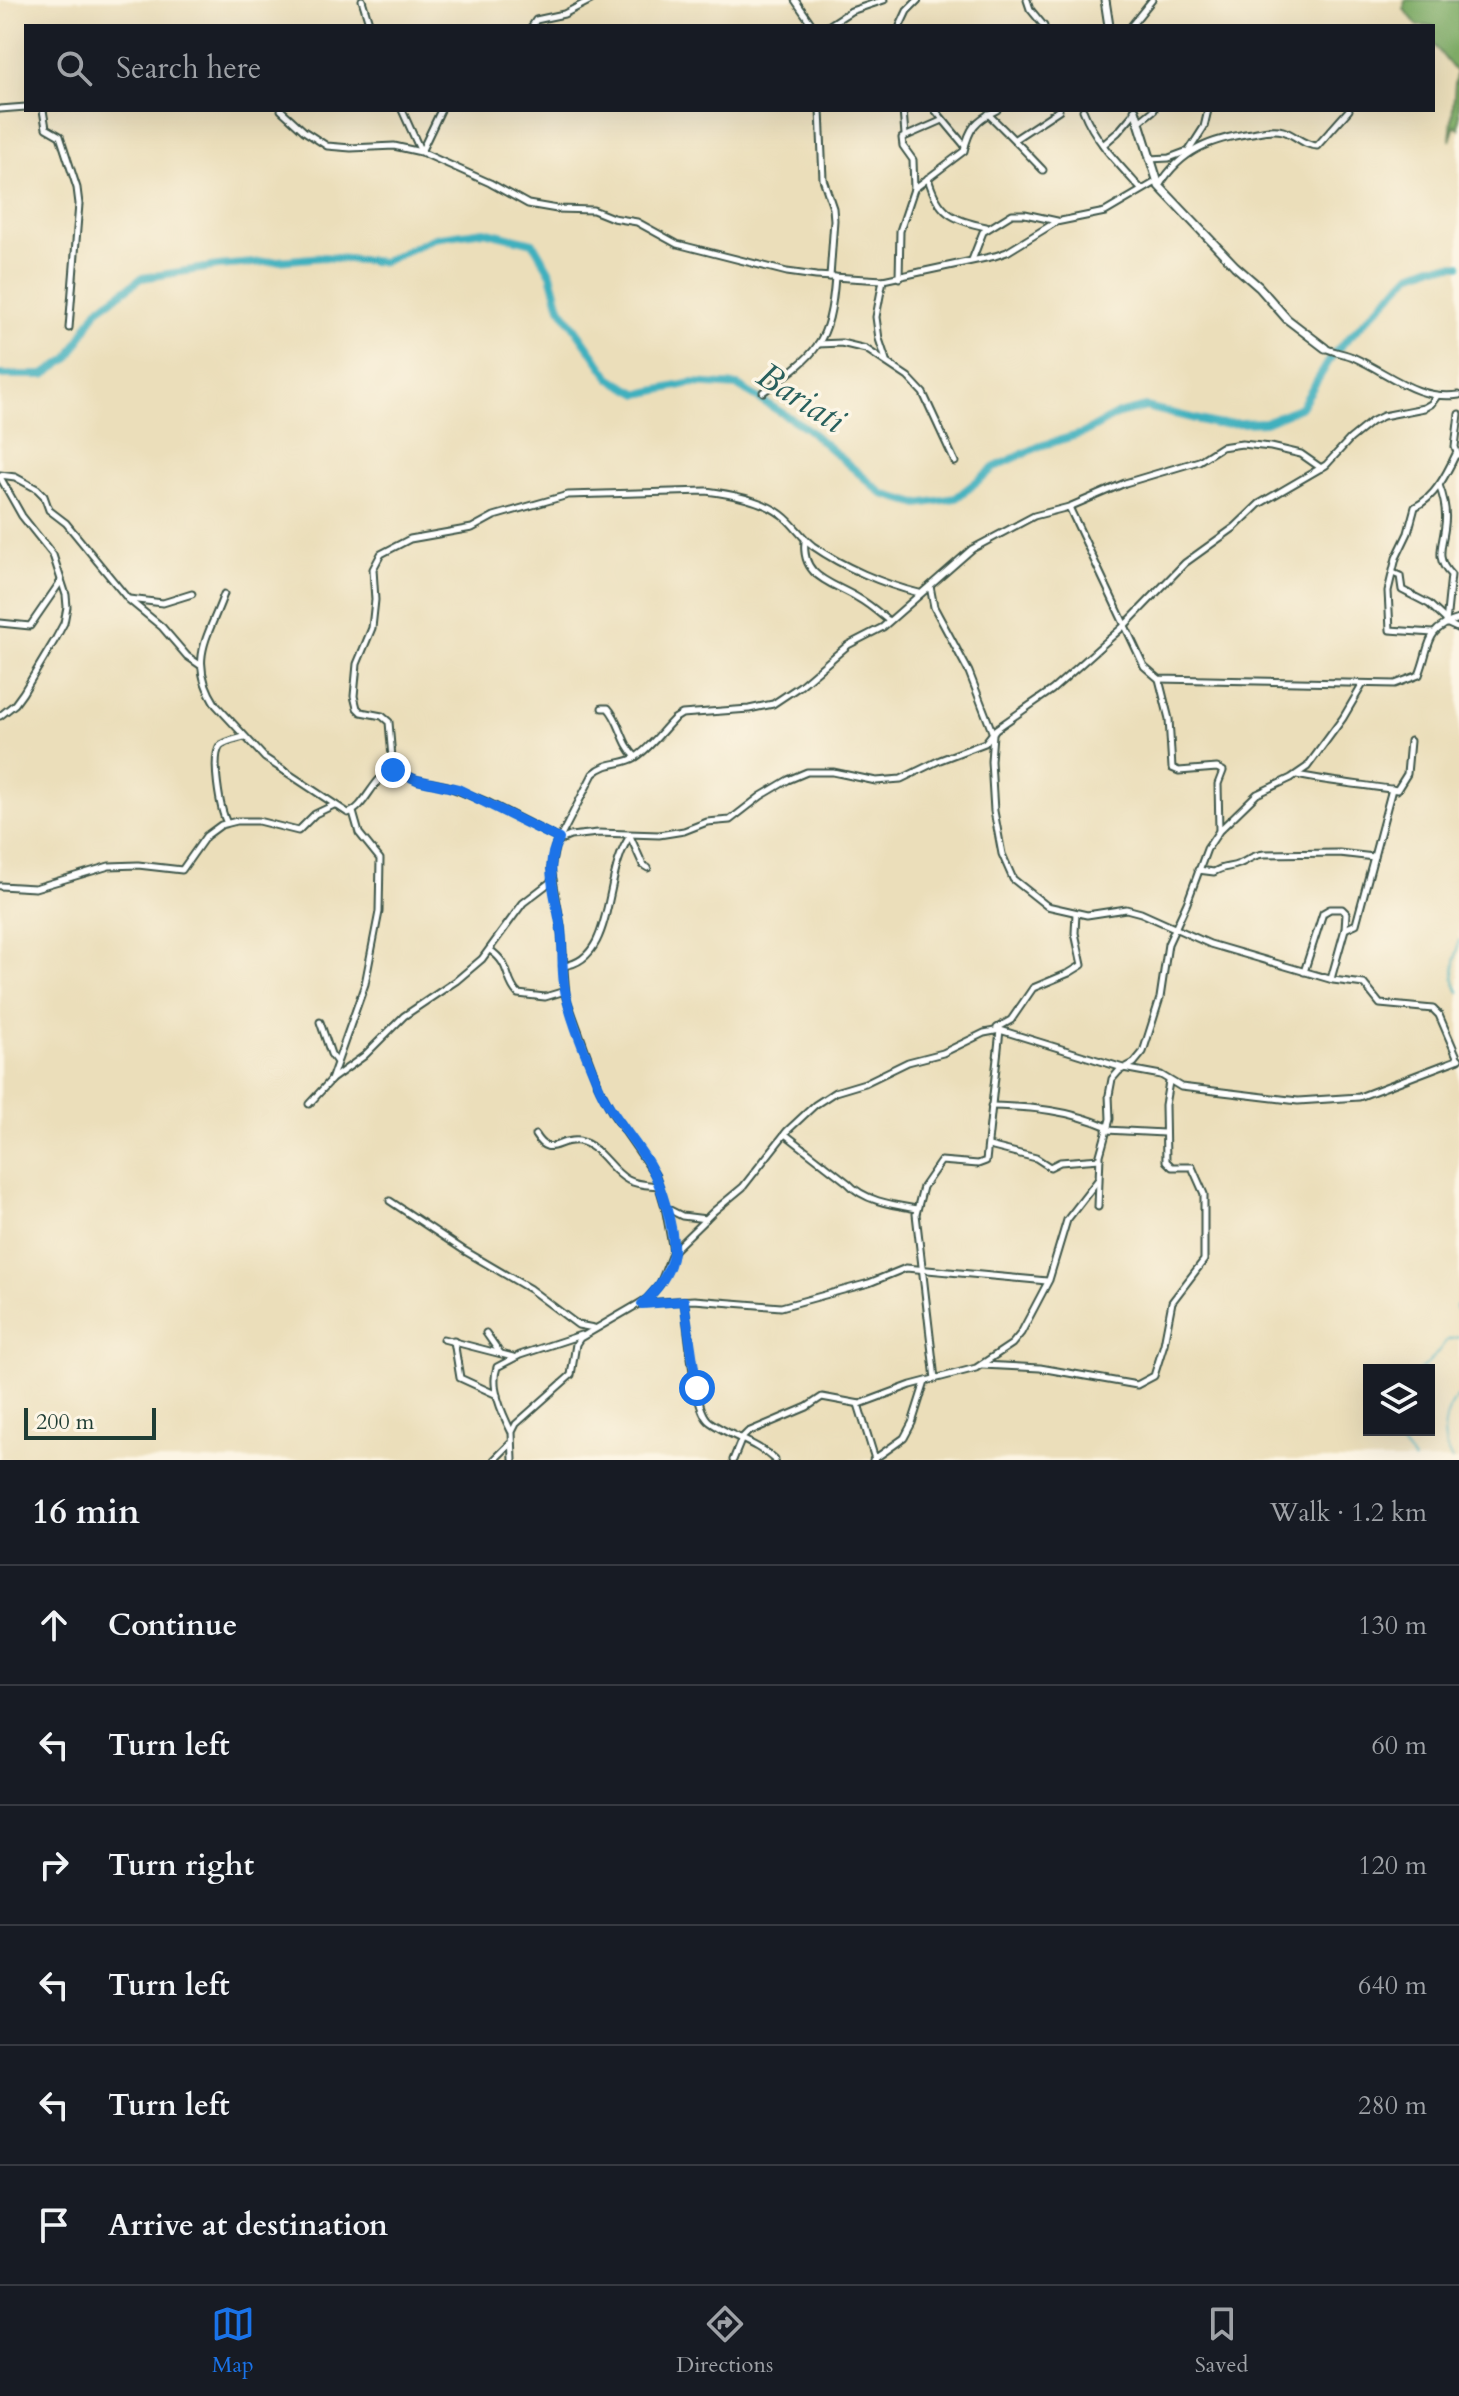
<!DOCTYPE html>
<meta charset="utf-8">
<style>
body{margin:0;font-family:Cardo,serif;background:#20242c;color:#f1f3f6}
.controls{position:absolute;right:24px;bottom:24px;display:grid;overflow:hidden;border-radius:0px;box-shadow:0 8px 32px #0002}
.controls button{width:72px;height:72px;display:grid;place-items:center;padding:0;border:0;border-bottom:2px solid #363941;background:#171b24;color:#f1f3f6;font:40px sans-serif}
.scale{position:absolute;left:24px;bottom:20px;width:132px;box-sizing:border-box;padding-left:8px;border:4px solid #1f3d34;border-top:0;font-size:22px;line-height:28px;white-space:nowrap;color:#1f3d34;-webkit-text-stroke:6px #fcf5e5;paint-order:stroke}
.stop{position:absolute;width:24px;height:24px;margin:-18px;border:6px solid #1a73e8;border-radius:50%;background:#fff}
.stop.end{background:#1a73e8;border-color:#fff;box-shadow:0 2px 8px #0008}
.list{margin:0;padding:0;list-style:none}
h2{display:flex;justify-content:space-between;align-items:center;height:104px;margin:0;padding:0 32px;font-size:34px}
h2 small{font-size:26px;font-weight:400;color:#9ea1a6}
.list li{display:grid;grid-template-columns:52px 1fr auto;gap:24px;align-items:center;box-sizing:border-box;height:120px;padding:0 32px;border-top:2px solid #363941}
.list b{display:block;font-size:30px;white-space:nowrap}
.list em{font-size:26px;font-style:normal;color:#9ea1a6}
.icon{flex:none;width:44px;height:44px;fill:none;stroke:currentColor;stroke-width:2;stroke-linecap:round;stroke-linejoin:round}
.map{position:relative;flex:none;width:1459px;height:1460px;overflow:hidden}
.search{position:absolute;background:#171b24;box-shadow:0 8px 32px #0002;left:24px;right:24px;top:24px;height:88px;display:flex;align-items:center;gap:20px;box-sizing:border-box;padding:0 28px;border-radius:0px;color:#9ea1a6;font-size:30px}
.sheet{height:824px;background:#171b24}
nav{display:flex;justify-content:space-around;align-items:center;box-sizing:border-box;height:112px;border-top:2px solid #363941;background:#171b24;font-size:22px;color:#9ea1a6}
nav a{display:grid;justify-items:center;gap:4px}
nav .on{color:#1a73e8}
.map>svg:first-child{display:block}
.forest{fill:#7eac66;stroke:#4e744d;stroke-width:2}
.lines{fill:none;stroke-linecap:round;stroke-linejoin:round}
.stream{stroke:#41b0be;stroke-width:2}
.river{stroke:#41b0be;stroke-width:8}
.street-casing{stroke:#3e5548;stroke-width:9}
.secondary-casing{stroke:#3e5548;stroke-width:11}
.street{stroke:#fff;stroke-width:5}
.secondary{stroke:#fff;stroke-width:7}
.route{stroke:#1a73e8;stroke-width:10}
.labels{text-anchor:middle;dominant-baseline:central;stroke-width:7;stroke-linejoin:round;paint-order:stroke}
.water-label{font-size:36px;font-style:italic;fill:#29605d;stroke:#fcf5e5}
</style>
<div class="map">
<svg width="1459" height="1460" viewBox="0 0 1459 1460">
<rect width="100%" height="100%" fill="#fcf5e5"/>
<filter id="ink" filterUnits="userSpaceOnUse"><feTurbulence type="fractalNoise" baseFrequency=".0125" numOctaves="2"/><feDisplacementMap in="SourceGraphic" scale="16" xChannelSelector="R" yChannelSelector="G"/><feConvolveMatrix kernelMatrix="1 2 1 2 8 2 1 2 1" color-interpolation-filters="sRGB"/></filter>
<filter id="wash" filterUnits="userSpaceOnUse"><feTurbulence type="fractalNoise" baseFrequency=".006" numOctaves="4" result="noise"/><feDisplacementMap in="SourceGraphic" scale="32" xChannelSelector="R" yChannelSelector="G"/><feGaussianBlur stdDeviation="1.8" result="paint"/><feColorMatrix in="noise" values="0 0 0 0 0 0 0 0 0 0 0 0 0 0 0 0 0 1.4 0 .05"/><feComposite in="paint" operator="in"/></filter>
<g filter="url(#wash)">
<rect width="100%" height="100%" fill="#ebdeba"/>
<path class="forest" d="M 1405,0 L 1459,0 L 1459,129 L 1455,125 L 1450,141 L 1456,72 L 1433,44 L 1433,26 L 1418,26 L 1404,9 Z"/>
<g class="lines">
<g class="stream">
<path d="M 1459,940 C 1456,957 1450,976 1459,992"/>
<path d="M 1459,1303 L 1456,1306 L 1459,1317"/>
<path d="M 1419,1370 L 1429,1363 L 1447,1340 L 1459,1337"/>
<path d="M 1400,1430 L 1397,1439 L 1414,1460"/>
<path d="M 1452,1460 C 1439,1440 1443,1412 1459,1395"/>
</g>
<path class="river" d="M 0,375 L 44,375 L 69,358 L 97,310 L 142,278 L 218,266 L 324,257 L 383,262 L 434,238 L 484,231 L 533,243 L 551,274 L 560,307 L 611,379 L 639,394 L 692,383 L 738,386 L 805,427 L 883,494 L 918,504 L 956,498 L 995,467 L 1040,446 L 1084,433 L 1118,414 L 1146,407 L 1216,424 L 1265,422 L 1301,407 L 1334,353 L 1411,274 L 1432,266 L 1459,265"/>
</g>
</g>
<g filter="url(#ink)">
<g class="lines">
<g class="street-casing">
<g id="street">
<path d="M 362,0 L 370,26"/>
<path d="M 795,0 L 813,26"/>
<path d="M 1027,0 L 1030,9 L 1044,26"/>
<path d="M 532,26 L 536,20 L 564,14 L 591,0"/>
<path d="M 828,26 L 851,11 L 884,0"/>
<path d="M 900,26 L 907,11 L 918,0"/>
<path d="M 1131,26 L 1152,0"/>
<path d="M 0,109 L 26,107"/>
<path d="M 43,110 L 46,128 L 60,136 L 77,188 L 79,204 L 69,328"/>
<path d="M 281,110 L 304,131 L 327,146 L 351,148 L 394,146 L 421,152 L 441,110"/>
<path d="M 402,110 L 421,152 L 490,183 L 528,204 L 557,209 L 593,210 L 613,218 L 637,222 L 677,244 L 787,272 L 816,276 L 883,280 L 995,256 L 1007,252 L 1056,222 L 1105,212 L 1156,182"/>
<path d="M 820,110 L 823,179 L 833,208 L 834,220 L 830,277"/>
<path d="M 903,110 L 905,135"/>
<path d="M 935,110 L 965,146"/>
<path d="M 1083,110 C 1095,141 1119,165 1141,189"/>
<path d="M 988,114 C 1007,132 1024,150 1043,170"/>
<path d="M 1139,122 L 1154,110"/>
<path d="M 1015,139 L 1059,110"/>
<path d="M 1103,145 L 1118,132 L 1135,112"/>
<path d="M 1188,152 L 1204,127 L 1208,110"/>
<path d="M 1149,159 L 1169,158 L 1185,152"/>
<path d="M 928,178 C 938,213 952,220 986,227"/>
<path d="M 1159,186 C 1181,150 1211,139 1252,133 C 1262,131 1273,128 1283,131 C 1296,135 1302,145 1317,146 L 1349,110"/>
<path d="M 914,189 L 913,160 L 903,146 L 902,138 L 943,120"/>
<path d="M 972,260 L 983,232 L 1012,214 L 1025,214 L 1057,221"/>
<path d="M 899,278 L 900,231 L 914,189 L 964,151 C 969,129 975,120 997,110"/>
<path d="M 883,280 L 876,317 L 879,339 L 886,360"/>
<path d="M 818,344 L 841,343 L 866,349 L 908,377 L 923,393 L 955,462"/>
<path d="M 1325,348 C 1335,353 1345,353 1355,358 C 1390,374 1418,401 1459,395"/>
<path d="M 763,392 C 816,354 830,345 835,277"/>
<path d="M 1458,455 L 1455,447 L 1459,414"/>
<path d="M 0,475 L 15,477 L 37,489 L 44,496 L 49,510 L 66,523 L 128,599 L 162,627 L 187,656 L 200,665"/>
<path d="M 0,477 L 22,516 L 53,555 L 66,595 L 67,607 L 64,623 L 56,638 L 23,693 L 15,704 L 0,716"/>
<path d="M 1439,485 C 1444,498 1447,511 1445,525 C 1443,546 1434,558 1451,575 L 1446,623 L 1459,629"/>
<path d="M 1069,507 L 1144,666 L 1159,679 L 1395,684 L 1419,675 C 1431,645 1424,629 1459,619"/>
<path d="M 805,541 C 801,578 832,582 858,598 C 869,604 879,613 889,621"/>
<path d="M 1393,573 L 1400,576 L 1402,590 L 1429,604 L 1445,619"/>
<path d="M 930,586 L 934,607 L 969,672 L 993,734 L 991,761 L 994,811 L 1002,854 L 1013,879 L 1047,906 L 1087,915 L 1126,909 L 1141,913 L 1210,944 L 1333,980 L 1364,984 L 1380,1004 L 1433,1009 L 1439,1015 L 1458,1059"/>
<path d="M 224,594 C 208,638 187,660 216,705 L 265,758 L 348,813 C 367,808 373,773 396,770 L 417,780 L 447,786 L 487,802 L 559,839"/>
<path d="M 129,599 L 163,603 L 192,594"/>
<path d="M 0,623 L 30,626 L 61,581"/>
<path d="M 1433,633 L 1390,630 L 1388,591 L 1396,558 L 1408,533 L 1415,507 C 1435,497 1446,475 1456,454"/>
<path d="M 1159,679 L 1169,719 L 1172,768 L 1179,771 L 1217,768 L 1223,771 L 1218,784 L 1219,830"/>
<path d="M 602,708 L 608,708 C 621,722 621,743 636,757"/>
<path d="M 393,770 L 389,722 L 382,716 L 361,712 L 357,708 L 354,696 L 357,664 L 372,628 L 375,600 L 373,569 L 381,554 L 410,539 L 472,528 L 494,516 L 568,495 L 706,491 C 730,494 763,500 782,515 C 794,524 801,537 813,546 C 843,567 883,584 919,593"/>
<path d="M 1297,775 C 1331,782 1364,785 1397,790 L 1407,774 L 1410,741"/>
<path d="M 227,823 C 220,810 211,758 220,746 C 225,741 237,739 244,737"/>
<path d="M 630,836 L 643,865 L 648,868"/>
<path d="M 559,840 L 593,774 C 608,760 622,766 636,757 C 650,748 662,731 674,719 L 682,714 L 749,709 L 773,704 L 800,686 L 848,645 L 883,627 L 972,549 L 1034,516 L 1069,507 L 1125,483 L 1199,461 L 1221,447 L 1242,444 L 1271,447 L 1301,454 L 1321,468"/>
<path d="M 1198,870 L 1214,872 C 1223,866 1230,868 1239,864 C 1249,860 1252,855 1264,854 L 1339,853 L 1374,857"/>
<path d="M 0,886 L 35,888 L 109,866 L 138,865 L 182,870 L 206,836 L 221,825 L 237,821 L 258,821 L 298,831 L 315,814 L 334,805"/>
<path d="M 1345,929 L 1356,924 L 1392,789"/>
<path d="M 490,950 C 512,965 504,980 518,994 L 545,997 L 565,991"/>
<path d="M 563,966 C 617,960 602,872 631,835"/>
<path d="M 1304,972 L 1323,913 L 1330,909 L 1342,909 L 1346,913 L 1345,929 L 1331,979"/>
<path d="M 320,1022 L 331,1054 L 336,1061"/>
<path d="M 997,1028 L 1011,1020 L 1033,988 L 1069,973 L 1082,965 L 1075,933 L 1076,913"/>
<path d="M 331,1080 L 365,984 L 379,912 L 380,859 L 359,833 L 353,812"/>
<path d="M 309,1104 L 332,1079 L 364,1056 L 404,1016 L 456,981 L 482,959 L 523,903 L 553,880"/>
<path d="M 991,1106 C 1032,1107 1069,1110 1108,1127"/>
<path d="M 1106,1130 L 1164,1133"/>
<path d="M 785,1134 L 848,1183 C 864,1201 893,1205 917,1209"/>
<path d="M 535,1135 C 550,1159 557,1138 579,1141 C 600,1145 610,1171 628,1180 C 637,1185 649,1185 659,1186"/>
<path d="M 989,1146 L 1036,1158 L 1050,1167 L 1060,1162 L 1100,1159"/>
<path d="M 390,1201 L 465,1251 L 530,1289 L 578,1325 L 594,1328"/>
<path d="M 1098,1207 L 1100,1155 L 1110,1119 L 1109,1095 L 1112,1079 L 1119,1071 L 1134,1063 L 1143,1052 L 1160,998 L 1168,944 L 1187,903 L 1207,849 L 1219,831 L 1257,794 L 1291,778 L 1307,767 L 1343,718 L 1363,684"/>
<path d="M 666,1208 L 682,1216 L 706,1219"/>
<path d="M 673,1251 L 665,1207 L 656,1176 L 613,1114 L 598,1085 L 566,997 L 561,927 L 551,868 L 555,847 L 558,841 L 570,836 L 598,833 L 659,835 L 684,831 L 707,822 L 730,820 L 761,796 L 788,780 L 807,772 L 833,772 L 876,781 L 901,779 L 940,760 L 985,743 L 996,729 L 1052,690 L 1125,625 L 1185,563 L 1235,527 L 1259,504 L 1326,465 L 1350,439 L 1371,422 L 1383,416 L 1424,408 L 1431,404 L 1437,396"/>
<path d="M 684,1301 C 689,1325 692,1410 710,1422 C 731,1437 756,1442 775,1460"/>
<path d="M 645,1303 L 694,1300 L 781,1307 L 869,1283 L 906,1268 L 1047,1281"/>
<path d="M 486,1333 L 500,1353"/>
<path d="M 443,1339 L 513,1357"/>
<path d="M 454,1341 L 460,1378 L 497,1395"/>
<path d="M 982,1365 L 1040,1368 L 1137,1385 L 1154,1376 L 1164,1344 L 1172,1302 L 1204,1260 L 1204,1194 L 1192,1167 L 1172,1167 L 1166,1161 L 1165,1105 L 1169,1082"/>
<path d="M 935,1379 L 916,1214 L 923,1187 L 941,1161 L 978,1164 L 986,1161 L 1000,1030"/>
<path d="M 858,1404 L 875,1459"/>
<path d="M 511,1431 C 502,1413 490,1387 497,1367 L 520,1355 L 581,1335"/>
<path d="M 494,1460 L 510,1444"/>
<path d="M 513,1460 L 512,1432 L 516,1424 L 571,1375 L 576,1344 L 580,1338 L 647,1299 L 660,1284 L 673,1251 L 714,1211 L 743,1187 L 787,1131 L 815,1105 L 835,1092 L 865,1083 L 908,1062 L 943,1053 L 984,1033 L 1000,1030 L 1123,1068 L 1161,1075 L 1181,1087 L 1298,1101 L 1359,1097 L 1459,1059"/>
<path d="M 733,1460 L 742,1438 L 748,1432 L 807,1407 L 822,1397 L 860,1404 L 911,1385 L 976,1368 L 1012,1344 L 1021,1333 L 1049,1280 L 1067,1220 L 1098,1180"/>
<path d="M 873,1460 L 904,1438 L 912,1423 L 925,1382"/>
</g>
</g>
<g class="secondary-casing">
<g id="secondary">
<path d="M 1105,0 L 1109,26"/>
<path d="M 1135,110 L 1159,186 L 1235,266 L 1259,287 L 1287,319 L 1325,348"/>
</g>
</g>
<use href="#street" class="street"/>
<use href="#secondary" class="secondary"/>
</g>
</g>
<g class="lines" filter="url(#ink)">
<path class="route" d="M 393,770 L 417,780 L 458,789 L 559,839 C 543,864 556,897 560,923 C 564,943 561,963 564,984 C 568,1014 585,1053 597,1082 C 609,1113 632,1136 649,1164 C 661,1184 675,1230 673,1252 C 671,1272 656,1291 642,1304 L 684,1301 L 697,1388"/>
</g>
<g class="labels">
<g class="water-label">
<text transform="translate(801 398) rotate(33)">Bariati</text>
</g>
</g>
</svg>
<div class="controls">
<button><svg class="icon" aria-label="layers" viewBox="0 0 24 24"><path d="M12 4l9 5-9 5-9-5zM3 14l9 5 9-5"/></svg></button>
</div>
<div class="scale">200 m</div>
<div class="stop" style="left:697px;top:1388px"></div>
<div class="stop end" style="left:393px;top:770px"></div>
<div class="search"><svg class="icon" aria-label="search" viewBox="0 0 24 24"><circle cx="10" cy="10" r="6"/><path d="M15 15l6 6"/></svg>Search here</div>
</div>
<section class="sheet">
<h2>16 min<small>Walk · 1.2 km</small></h2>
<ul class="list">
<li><svg class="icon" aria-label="ahead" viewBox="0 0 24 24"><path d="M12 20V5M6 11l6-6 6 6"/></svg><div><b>Continue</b></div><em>130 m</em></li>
<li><svg class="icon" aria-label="left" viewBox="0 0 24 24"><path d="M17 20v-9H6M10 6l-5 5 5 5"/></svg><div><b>Turn left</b></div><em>60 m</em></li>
<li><svg class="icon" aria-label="right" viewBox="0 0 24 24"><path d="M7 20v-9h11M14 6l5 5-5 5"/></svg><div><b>Turn right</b></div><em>120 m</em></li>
<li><svg class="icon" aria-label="left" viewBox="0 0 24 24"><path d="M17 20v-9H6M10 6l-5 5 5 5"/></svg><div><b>Turn left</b></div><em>640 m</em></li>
<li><svg class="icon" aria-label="left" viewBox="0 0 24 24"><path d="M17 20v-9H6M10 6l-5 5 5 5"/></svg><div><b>Turn left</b></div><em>280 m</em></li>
<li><svg class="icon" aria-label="arrive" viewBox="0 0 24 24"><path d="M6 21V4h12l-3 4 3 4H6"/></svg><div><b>Arrive at destination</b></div></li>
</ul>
</section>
<nav>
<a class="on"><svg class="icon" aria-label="map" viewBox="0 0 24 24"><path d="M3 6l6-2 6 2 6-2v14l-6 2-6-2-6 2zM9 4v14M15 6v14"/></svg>Map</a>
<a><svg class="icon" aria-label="directions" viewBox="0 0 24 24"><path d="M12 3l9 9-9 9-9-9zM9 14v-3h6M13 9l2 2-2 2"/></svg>Directions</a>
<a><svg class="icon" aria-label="saved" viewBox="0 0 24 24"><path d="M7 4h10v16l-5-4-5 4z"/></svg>Saved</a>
</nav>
